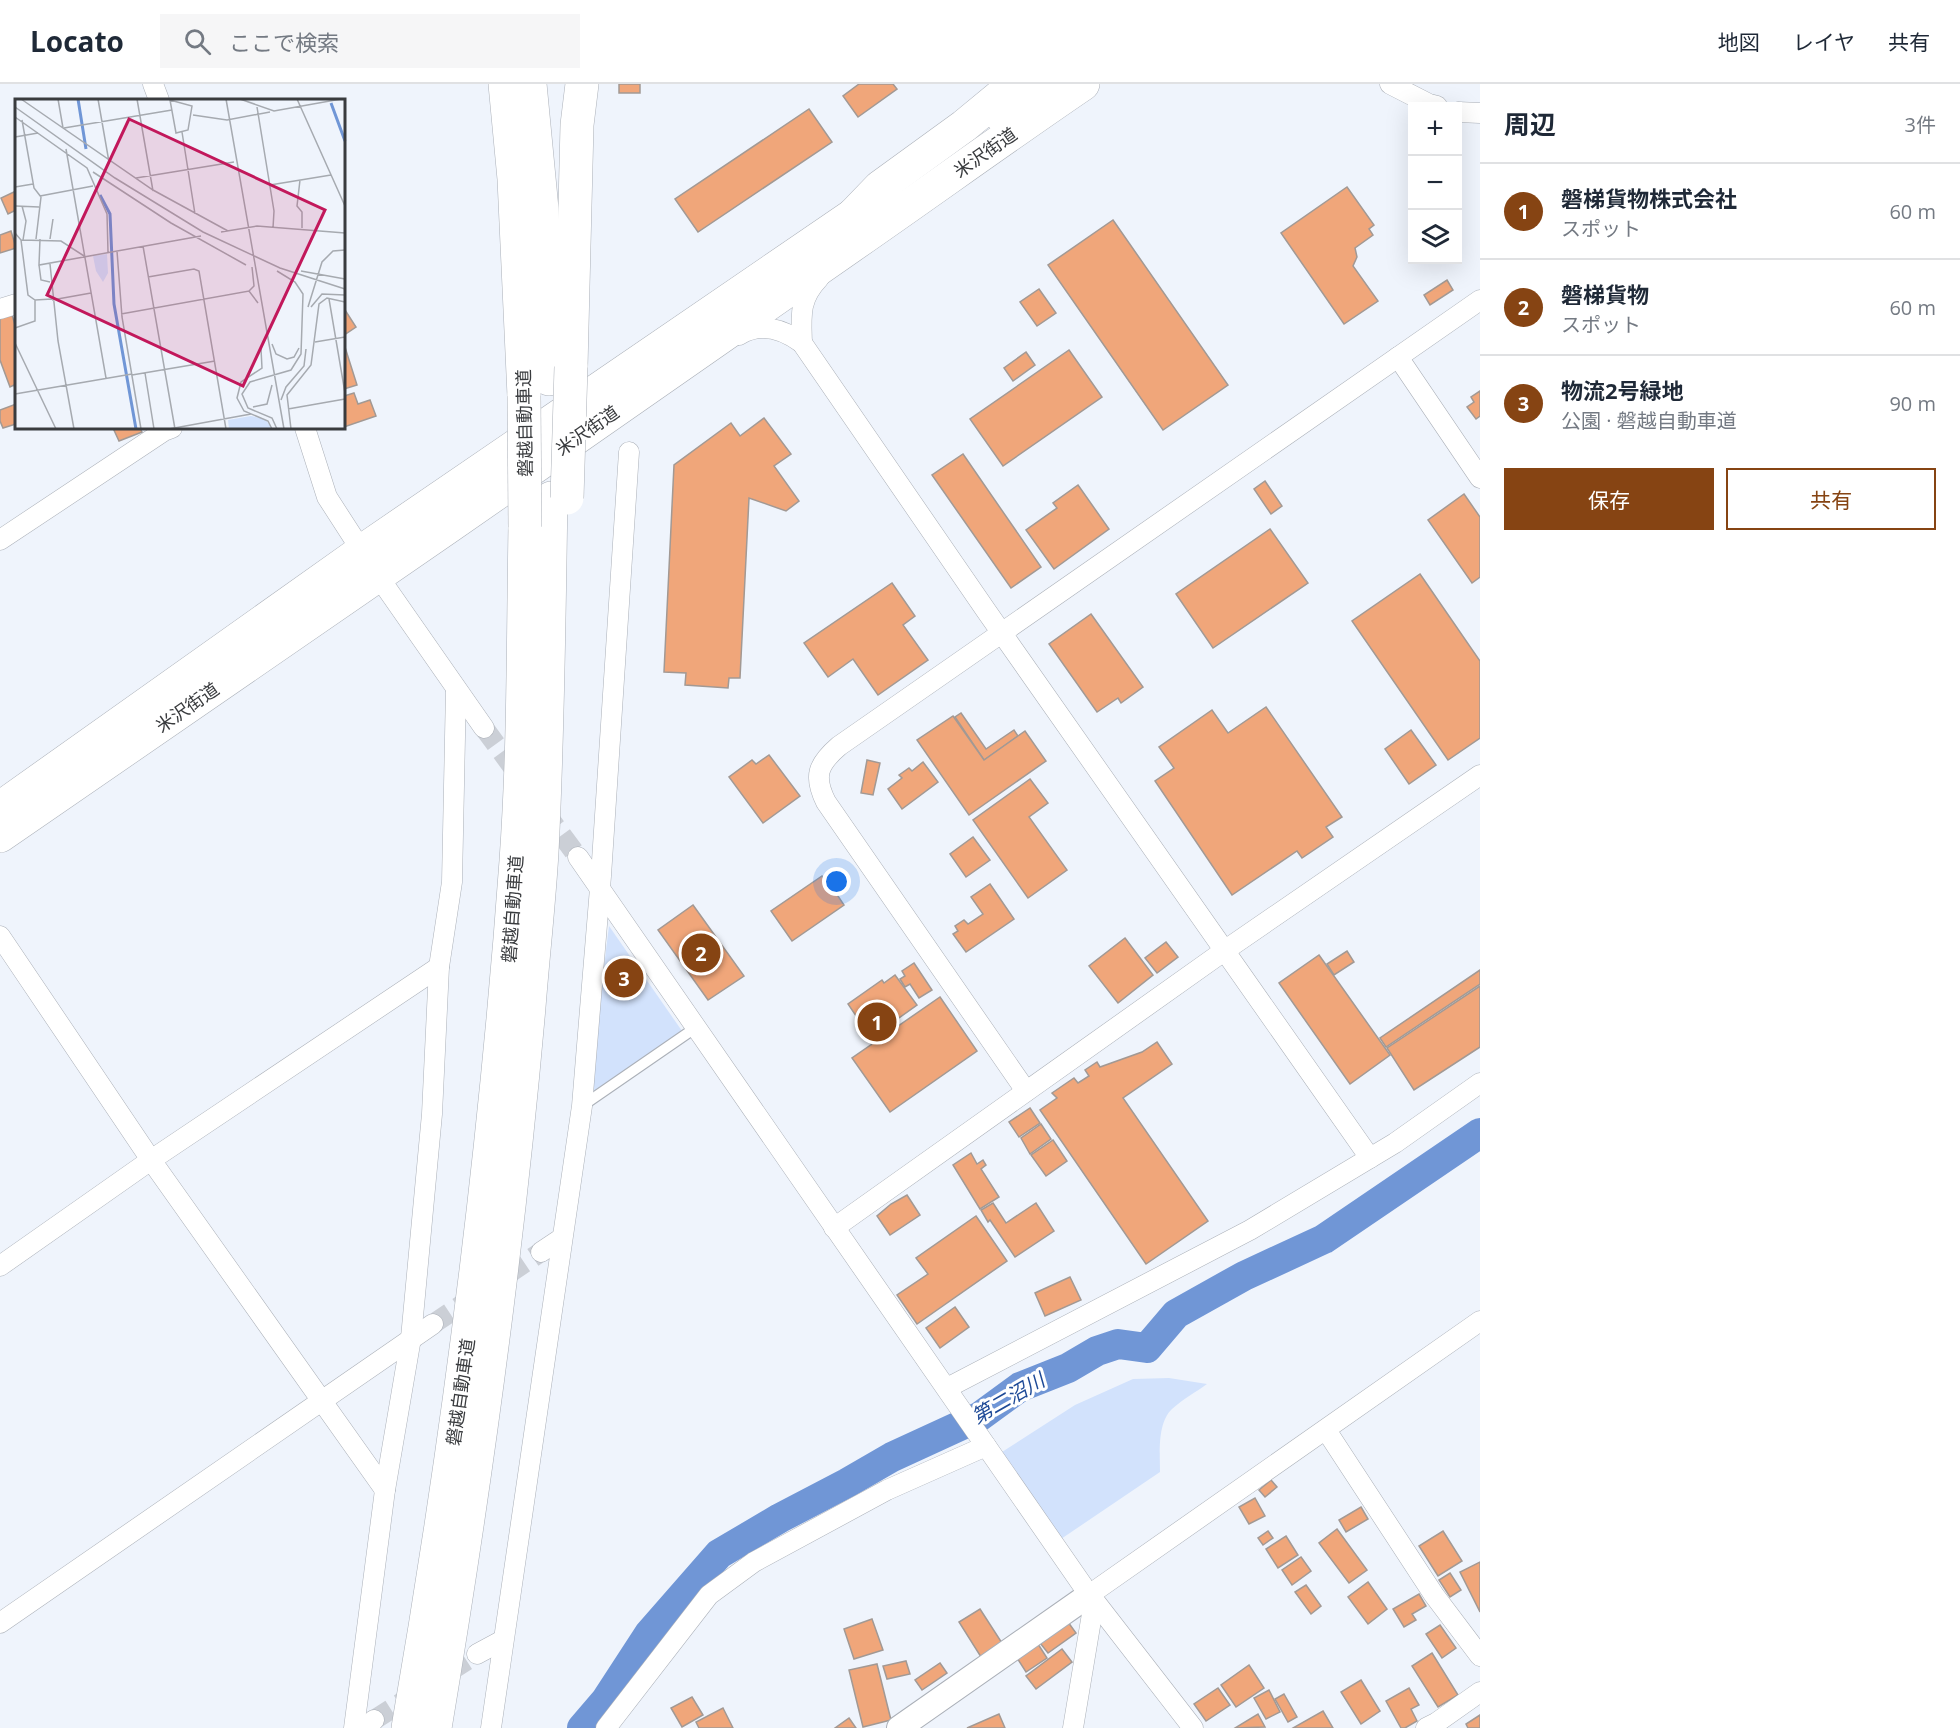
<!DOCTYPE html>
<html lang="ja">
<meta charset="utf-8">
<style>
body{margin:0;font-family:"Open Sans","Noto Sans JP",sans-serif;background:#f6f6f7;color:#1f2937}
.controls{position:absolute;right:18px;top:18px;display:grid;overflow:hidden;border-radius:0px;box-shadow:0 6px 24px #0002}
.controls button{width:54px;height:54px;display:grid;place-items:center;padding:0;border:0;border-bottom:2px solid #e0e1e3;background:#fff;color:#1f2937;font:30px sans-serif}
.you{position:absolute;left:837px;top:798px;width:21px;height:21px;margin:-15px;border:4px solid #fff;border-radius:50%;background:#1a73e8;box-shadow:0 0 0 9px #1a73e833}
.badge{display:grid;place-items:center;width:39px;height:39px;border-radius:50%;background:#864413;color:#fff;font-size:20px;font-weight:700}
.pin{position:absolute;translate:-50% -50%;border:3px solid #fff;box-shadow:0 2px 6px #0006}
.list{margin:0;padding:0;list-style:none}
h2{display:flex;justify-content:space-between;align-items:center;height:78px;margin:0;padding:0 24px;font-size:26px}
h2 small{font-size:20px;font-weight:400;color:#747a83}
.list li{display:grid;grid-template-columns:39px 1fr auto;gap:18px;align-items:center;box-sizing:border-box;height:96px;padding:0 24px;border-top:2px solid #e0e1e3}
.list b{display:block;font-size:22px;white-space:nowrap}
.list p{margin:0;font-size:20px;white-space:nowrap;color:#747a83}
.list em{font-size:20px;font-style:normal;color:#747a83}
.actions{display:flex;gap:12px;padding:18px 24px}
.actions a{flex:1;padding:14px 0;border:2px solid #864413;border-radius:0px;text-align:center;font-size:21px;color:#864413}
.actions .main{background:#864413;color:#fff}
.icon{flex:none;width:33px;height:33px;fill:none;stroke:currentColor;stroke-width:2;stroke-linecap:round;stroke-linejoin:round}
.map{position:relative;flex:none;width:1480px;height:1644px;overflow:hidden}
header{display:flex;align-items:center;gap:36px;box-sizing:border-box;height:84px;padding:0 30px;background:#fff;border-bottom:2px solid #e0e1e3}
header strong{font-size:28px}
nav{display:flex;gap:33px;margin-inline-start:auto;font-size:21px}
.search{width:420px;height:54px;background:#f6f6f7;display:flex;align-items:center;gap:15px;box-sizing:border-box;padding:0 21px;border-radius:0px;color:#747a83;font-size:22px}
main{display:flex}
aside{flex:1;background:#fff}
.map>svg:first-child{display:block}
.green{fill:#d2e2fc}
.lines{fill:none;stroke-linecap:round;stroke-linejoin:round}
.river{stroke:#7096d6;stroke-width:30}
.building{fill:#f0a67a;stroke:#a29994;stroke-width:1.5}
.minor-tunnel{stroke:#cbcfd6;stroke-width:20;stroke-dasharray:20 10;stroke-linecap:butt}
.service-casing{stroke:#abb0b8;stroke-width:12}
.minor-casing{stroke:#abb0b8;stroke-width:21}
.tertiary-casing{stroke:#abb0b8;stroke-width:26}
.trunk-casing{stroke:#abb0b8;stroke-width:34}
.motorway-casing{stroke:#abb0b8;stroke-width:34}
.service{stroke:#fff;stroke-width:10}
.minor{stroke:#fff;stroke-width:20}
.tertiary{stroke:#fff;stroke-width:24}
.trunk{stroke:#fff;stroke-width:33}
.motorway{stroke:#fff;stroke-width:33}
.motorway-bridge-casing{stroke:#abb0b8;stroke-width:34;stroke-linecap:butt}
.motorway-bridge{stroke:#fff;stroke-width:33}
.labels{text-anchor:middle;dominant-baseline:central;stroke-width:6;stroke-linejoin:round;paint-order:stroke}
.street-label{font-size:18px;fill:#393b3e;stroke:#fff}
.water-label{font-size:20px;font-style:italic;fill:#1e4a97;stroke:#fff}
.inset-river{fill:none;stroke:#7096d6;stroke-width:3}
.inset-road{fill:none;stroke:#a6aab0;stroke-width:1.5}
.view{fill:#c2185b;fill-opacity:0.15;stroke:#c2185b;stroke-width:3}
.inset-edge{fill:none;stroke:#393b3e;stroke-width:3}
</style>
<header>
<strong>Locato</strong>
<div class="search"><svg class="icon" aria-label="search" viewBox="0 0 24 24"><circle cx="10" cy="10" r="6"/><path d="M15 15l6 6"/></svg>ここで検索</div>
<nav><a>地図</a><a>レイヤ</a><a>共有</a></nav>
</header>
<main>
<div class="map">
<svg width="1480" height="1644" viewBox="0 0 1480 1644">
<rect width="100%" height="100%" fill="#eff4fc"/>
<g class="green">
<path d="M 609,842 L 682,947 L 588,1012 Z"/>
<path d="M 1169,1294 L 1207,1300 C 1196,1308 1183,1315 1172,1325 C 1157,1339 1160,1369 1160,1388 L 1061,1455 L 1002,1368 L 1075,1321 L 1133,1295 Z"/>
</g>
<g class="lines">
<path class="river" d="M 582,1644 L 606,1616 L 649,1550 L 719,1470 L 780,1434 L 847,1399 L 892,1373 L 979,1333 L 1020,1303 L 1068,1284 L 1097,1267 L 1118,1260 L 1147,1264 L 1176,1230 L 1244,1192 L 1324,1155 L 1480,1049"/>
</g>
<g class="building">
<rect x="619" y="0" width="21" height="9"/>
<path d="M 859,0 L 893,0 L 897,5 L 858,33 L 843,12 Z"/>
<path d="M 809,25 L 832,58 L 698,148 L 675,115 Z"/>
<path d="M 1347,103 L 1374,141 L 1369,145 L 1373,151 L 1355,164 L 1357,173 L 1353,182 L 1378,217 L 1344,240 L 1281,149 Z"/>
<path d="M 16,107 L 16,126 L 8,130 L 1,114 Z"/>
<path d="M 1113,136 L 1228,301 L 1163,346 L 1048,181 Z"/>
<path d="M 11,147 L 16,164 L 0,169 L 0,151 Z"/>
<path d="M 1447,196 L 1453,206 L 1430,221 L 1424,211 Z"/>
<path d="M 1039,205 L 1056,229 L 1037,242 L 1020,218 Z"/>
<path d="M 345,226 L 356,243 L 344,251 L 344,227 Z"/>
<path d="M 11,228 L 16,244 L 16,308 L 14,301 L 10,303 L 0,276 L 0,232 Z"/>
<path d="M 344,260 L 357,301 L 344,305 Z"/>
<path d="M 1069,266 L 1102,313 L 1003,382 L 970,335 Z"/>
<path d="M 1026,268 L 1035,281 L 1013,297 L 1004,284 Z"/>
<path d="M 1480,307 L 1480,332 L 1476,335 L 1467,323 L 1474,318 L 1471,313 Z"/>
<path d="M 354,309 L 358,320 L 370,316 L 376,332 L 344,343 L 344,312 Z"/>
<path d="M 16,320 L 16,340 L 3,344 L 0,337 L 0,326 Z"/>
<path d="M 764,334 L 791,370 L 774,382 L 799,417 L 786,427 L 749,414 L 740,594 L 729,594 L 728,604 L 685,601 L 686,589 L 664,588 L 674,381 L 731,339 L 740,352 Z"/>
<path d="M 113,344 L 140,344 L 142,348 L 119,357 Z"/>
<path d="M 963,370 L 1041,483 L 1011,504 L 932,391 Z"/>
<path d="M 1265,397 L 1282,422 L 1271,430 L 1254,405 Z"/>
<path d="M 1078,401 L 1109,445 L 1054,485 L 1026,446 L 1057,424 L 1053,419 Z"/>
<path d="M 1464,410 L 1480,433 L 1480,493 L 1472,499 L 1428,436 Z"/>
<path d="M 1270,445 L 1308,499 L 1213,564 L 1176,510 Z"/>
<path d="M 1420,490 L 1480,577 L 1480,654 L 1448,676 L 1352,537 Z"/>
<path d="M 892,499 L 915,532 L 903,541 L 928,576 L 878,611 L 853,575 L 828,593 L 804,559 Z"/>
<path d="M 1091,530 L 1143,603 L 1121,619 L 1118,614 L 1097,628 L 1049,560 Z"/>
<path d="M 1266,623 L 1342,733 L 1326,743 L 1333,753 L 1302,774 L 1297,767 L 1232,811 L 1155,697 L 1174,684 L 1159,663 L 1212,626 L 1228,649 Z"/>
<path d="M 961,629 L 986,665 L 1014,646 L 1018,652 L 984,676 L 955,633 Z"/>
<path d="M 953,632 L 984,676 L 1025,647 L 1046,677 L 969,731 L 917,656 Z"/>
<path d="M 1411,646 L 1436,681 L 1409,700 L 1385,665 Z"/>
<path d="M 769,671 L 800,712 L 763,739 L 729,693 L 752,676 L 756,680 Z"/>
<path d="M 867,676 L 880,679 L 873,711 L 861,709 Z"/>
<path d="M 923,678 L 938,698 L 902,725 L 888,705 L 902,694 L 899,691 L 909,684 L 912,687 Z"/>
<path d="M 1030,695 L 1048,719 L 1029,733 L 1067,786 L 1028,814 L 973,736 Z"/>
<path d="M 973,753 L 990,776 L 966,793 L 950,770 Z"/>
<path d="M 822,792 L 826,798 L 830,795 L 836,804 L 834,806 L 844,821 L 792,857 L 771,827 Z"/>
<path d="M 990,800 L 1014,835 L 966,868 L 953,850 L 958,847 L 955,842 L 964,836 L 968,840 L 983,830 L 971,813 Z"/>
<path d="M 693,821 L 744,892 L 708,916 L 658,846 Z"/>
<path d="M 1125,854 L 1153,891 L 1118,919 L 1089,882 Z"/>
<path d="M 1166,858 L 1178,873 L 1157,889 L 1145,874 Z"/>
<path d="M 1347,867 L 1354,878 L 1334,891 L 1327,880 Z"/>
<path d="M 1319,871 L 1390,971 L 1350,1000 L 1279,899 Z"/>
<path d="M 914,879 L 932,906 L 919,914 L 910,900 L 905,903 L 900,895 L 905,892 L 902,887 Z"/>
<path d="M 1480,886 L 1480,900 L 1386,963 L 1380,954 Z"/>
<path d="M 895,891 L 917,921 L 871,954 L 848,920 L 882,896 L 884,899 Z"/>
<path d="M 1480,902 L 1480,963 L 1414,1006 L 1387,964 Z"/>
<path d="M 940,913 L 977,967 L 890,1028 L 852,974 Z"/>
<path d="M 1157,958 L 1172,980 L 1123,1014 L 1208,1137 L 1146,1180 L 1040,1026 L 1057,1014 L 1052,1009 L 1074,994 L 1078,999 L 1089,992 L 1085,986 L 1097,978 L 1100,983 L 1142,968 Z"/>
<path d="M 1030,1024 L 1040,1039 L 1019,1053 L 1009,1038 Z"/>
<path d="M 1041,1040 L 1051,1055 L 1030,1070 L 1021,1054 Z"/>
<path d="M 1053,1056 L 1067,1077 L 1046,1092 L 1031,1071 Z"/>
<path d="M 971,1069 L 977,1080 L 983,1076 L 986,1081 L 981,1085 L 999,1113 L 980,1125 L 953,1081 Z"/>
<path d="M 907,1111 L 920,1131 L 890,1151 L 877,1132 L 891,1120 Z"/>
<path d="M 993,1119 L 1006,1139 L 1036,1119 L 1054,1147 L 1015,1173 L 990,1136 L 988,1138 L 981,1126 Z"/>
<path d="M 976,1132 L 1007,1177 L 917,1240 L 897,1211 L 928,1190 L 916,1174 Z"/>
<path d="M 1070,1193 L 1081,1216 L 1045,1232 L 1035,1209 Z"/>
<path d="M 955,1223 L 969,1243 L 940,1264 L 926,1244 Z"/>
<path d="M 1271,1396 L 1277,1403 L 1265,1413 L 1259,1406 Z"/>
<path d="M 1255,1414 L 1265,1432 L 1249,1440 L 1239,1423 Z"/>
<path d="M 1361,1423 L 1368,1435 L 1346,1448 L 1339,1436 Z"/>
<path d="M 1337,1445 L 1367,1486 L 1349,1499 L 1319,1459 Z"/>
<path d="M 1268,1447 L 1273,1454 L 1263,1461 L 1258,1454 Z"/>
<path d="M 1443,1447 L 1462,1477 L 1438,1492 L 1419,1462 Z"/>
<path d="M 1286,1452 L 1298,1471 L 1278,1484 L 1266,1465 Z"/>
<path d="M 1301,1473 L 1311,1487 L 1292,1501 L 1282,1486 Z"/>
<path d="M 1480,1478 L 1480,1528 L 1460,1488 Z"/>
<path d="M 1450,1489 L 1461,1506 L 1450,1513 L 1439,1496 Z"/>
<path d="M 1368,1498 L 1387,1525 L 1368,1540 L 1348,1513 Z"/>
<path d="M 1306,1501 L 1321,1522 L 1311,1530 L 1295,1508 Z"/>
<path d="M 1419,1510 L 1426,1522 L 1412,1530 L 1416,1536 L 1404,1543 L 1393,1525 Z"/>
<path d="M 980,1525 L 1002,1559 L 981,1573 L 959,1538 Z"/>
<path d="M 872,1535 L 883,1566 L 854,1575 L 844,1545 Z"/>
<path d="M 1068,1538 L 1076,1549 L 1048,1569 L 1040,1559 Z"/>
<path d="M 1440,1541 L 1456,1564 L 1442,1574 L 1426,1550 Z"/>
<path d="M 1038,1560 L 1047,1574 L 1026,1588 L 1017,1574 Z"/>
<path d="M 1062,1565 L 1072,1578 L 1036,1605 L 1026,1592 Z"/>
<path d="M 1432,1569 L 1458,1611 L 1438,1623 L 1412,1582 Z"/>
<path d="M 906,1577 L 910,1590 L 887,1595 L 883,1582 Z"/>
<path d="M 940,1579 L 947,1589 L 922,1606 L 915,1596 Z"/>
<path d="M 877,1580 L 891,1636 L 863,1643 L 849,1586 Z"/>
<path d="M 1249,1581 L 1264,1604 L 1236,1623 L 1221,1601 Z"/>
<path d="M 1361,1596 L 1380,1627 L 1361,1640 L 1341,1608 Z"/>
<path d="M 1218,1604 L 1230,1621 L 1206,1637 L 1194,1620 Z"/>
<path d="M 1409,1604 L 1419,1621 L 1411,1625 L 1417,1637 L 1405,1644 L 1401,1644 L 1386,1617 Z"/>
<path d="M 1269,1606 L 1280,1628 L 1266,1635 L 1254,1614 Z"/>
<path d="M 1284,1610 L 1297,1633 L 1288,1638 L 1275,1615 Z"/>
<path d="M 692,1613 L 703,1631 L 682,1643 L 671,1624 Z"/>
<path d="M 723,1624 L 733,1644 L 699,1644 L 696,1638 Z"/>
<path d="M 1323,1627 L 1333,1644 L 1293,1644 Z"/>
<path d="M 999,1630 L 1005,1644 L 967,1644 Z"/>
<path d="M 1258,1630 L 1265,1643 L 1235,1644 Z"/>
<path d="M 1480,1631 L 1480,1644 L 1468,1644 L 1466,1640 Z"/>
<path d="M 849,1634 L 856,1644 L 835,1644 Z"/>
</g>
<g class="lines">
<g class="minor-tunnel">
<path d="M 484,644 L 520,693"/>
<path d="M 544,727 L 578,773"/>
<path d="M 433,1240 L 541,1168"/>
<path d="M 374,1636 L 477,1570"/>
</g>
<g class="service-casing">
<path id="service" d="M 582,1022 L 698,942"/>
</g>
<g class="minor-casing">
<g id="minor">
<path d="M 153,0 L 159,16"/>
<path d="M 1390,0 L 1429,20 L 1437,22"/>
<path d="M 1458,28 L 1480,29"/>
<path d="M 0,225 L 16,220"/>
<path d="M 739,251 C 760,238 783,245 802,259 L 987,528 L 1370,1074"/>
<path d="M 802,259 C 801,231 799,215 819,194"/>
<path d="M 1398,273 L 1480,394"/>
<path d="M 305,344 L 327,413 L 378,492 L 484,644"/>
<path d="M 0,456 L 164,347 L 172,344"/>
<path d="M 578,773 L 1083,1502 L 1193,1644"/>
<path d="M 0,852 L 151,1076 L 385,1406"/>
<path d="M 1026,1007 L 826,718 C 813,692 818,680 839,662 L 1480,216"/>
<path d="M 834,1144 L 1224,867 L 1480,691"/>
<path d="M 541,1168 L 562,1154"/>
<path d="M 0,1182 L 151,1076 L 439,883"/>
<path d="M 947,1304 L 1250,1146 L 1395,1059 L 1480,999"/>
<path d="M 1326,1346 L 1434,1511 L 1480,1572"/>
<path d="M 1089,1511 L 1480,1237"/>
<path d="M 0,1539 L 433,1240"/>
<path d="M 477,1570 L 503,1556"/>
<path d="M 354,1644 L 385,1406 L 411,1254 L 432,1030 L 439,883 L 452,798 L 456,605"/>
<path d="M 364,1644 L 374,1636"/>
<path d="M 491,1644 L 582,1022 L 601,792 L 629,368"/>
<path d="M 606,1644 L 709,1511 L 754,1478 L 887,1406 L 986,1362"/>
<path d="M 1073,1644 L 1094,1518"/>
<path d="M 1426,1644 L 1436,1639 L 1480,1608"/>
</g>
</g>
<g class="tertiary-casing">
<path id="tertiary" d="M 899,1644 L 1089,1511"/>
</g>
<g class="trunk-casing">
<g id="trunk">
<path d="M 999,30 L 1042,0"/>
<path d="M 0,724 L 362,467 L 878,114"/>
<path d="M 0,752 C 284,557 568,361 850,163 C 928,109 1005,53 1083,0"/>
</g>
</g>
<g class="motorway-casing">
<g id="motorway">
<path d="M 505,0 L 514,95 L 524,312"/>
<path d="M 530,0 L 542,125 L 549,295"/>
<path d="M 854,130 L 880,103 L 964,42 L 1015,0"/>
<path d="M 571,283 L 577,41 L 582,0"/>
<path d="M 408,1644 C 458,1357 495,1067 516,777 C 524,666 523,554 525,443"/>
<path d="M 435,1644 C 475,1405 508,1165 529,923 C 533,871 539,820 542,768 C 548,650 549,532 551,414"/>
</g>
</g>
<use href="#service" class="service"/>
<use href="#minor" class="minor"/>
<use href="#tertiary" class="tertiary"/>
<use href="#trunk" class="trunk"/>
<use href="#motorway" class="motorway"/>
<g class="motorway-bridge-casing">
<g id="motorway-bridge">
<path d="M 524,312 L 525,443"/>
<path d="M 567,414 L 571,283"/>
</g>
</g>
<use href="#motorway-bridge" class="motorway-bridge"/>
</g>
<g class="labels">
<g class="street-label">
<text transform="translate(985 68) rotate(-35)">米沢街道</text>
<text transform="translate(524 339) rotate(-91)">磐越自動車道</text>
<text transform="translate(587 346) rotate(-35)">米沢街道</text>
<text transform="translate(187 623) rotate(-35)">米沢街道</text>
<text transform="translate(512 825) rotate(-86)">磐越自動車道</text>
<text transform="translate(460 1308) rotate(-82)">磐越自動車道</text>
</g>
<g class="water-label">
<text transform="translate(1008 1314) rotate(-30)">第二沼川</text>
</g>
</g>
<g transform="translate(15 15)">
<rect width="330" height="330" fill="#eff4fc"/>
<path d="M 92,155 L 93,174 L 88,183 L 81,172 L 78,157 ZM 236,317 L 250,320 L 258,330 L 214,330 L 213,321 Z" fill="#d2e2fc"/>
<path class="inset-river" d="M 63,0 L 71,50M 316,4 L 330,42M 85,96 L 95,115 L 99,205 L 121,330"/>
<path class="inset-road" d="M 6,0 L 138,91 L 213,132M 43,0 L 48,29M 83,0 L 94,63M 122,0 L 138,92M 211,0 L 269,330M 225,0 L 259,12 L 326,0M 282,0 L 330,107M 155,1 L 177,7 L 173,31 L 161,34 ZM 0,8 L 100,79 L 188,133 L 265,169 L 330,190M 242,8 L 259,112 L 258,129M 178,16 L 212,21 L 255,13M 0,18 L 72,69 L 92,115 L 93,153M 7,21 L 19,89 L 26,98 L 21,140M 49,29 L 157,11M 167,33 L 180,115M 0,38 L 23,34M 51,50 L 91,279M 78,73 L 156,124 L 231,166M 121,79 L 219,63M 285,81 L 282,107 L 287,113 L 287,129M 255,86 L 316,76M 0,88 L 18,85M 25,97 L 78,87M 1,107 L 24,108M 7,107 L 11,122 L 8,141M 206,133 L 242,127 L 330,134M 0,134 L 6,141 L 13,196 L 20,201 L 37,200M 25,140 L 24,166 L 186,137M 35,140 L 38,120M 6,141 L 46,142 L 69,157M 128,147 L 160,330M 102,152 L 107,218 L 126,330M 35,165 L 43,242 L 59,330M 24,166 L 26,181 L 35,183M 262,172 L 280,183 L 288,195 L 286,255 L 276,271 L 235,283 L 227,295 L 233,309 L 257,319 L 262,330M 286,172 L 330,180M 133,178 L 179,170 L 184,172 L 211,330M 234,192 L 239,187 L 237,168M 314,200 L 330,294M 37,201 L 76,194M 293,208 L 307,163 L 318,152 L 330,151M 296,208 L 307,195 L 330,196M 106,215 L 234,192 L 243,204M 0,229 L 20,222 L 20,201M 300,243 L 330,238M 0,244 L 41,330M 257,245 L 261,255 L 272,260 L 279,258 L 284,249M 246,250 L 247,269 L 226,283 L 222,299 L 229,312 L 253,322 L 257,330M 130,274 L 139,330M 117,276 L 200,262M 0,295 L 117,275M 266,301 L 271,288 L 289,267 L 291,250M 238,308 L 252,305 L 257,286M 273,310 L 330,300M 154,330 L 236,315M 276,330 L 272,296 L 296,266 L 304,205 L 312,199 L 330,203"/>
<path class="view" d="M 114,20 L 310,111 L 228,287 L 32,196 Z"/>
<rect width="330" height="330" class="inset-edge"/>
</g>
</svg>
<div class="controls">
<button>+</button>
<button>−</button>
<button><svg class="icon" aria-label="layers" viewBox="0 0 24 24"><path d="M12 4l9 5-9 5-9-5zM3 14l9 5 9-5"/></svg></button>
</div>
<div class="you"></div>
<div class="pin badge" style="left:877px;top:938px">1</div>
<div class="pin badge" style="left:701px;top:869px">2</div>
<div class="pin badge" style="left:624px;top:894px">3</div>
</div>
<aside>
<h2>周辺<small>3件</small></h2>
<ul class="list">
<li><span class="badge">1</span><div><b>磐梯貨物株式会社</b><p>スポット</p></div><em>60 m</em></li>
<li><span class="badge">2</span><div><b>磐梯貨物</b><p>スポット</p></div><em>60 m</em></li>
<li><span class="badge">3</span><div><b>物流2号緑地</b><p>公園 · 磐越自動車道</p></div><em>90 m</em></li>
</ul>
<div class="actions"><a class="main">保存</a><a>共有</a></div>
</aside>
</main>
